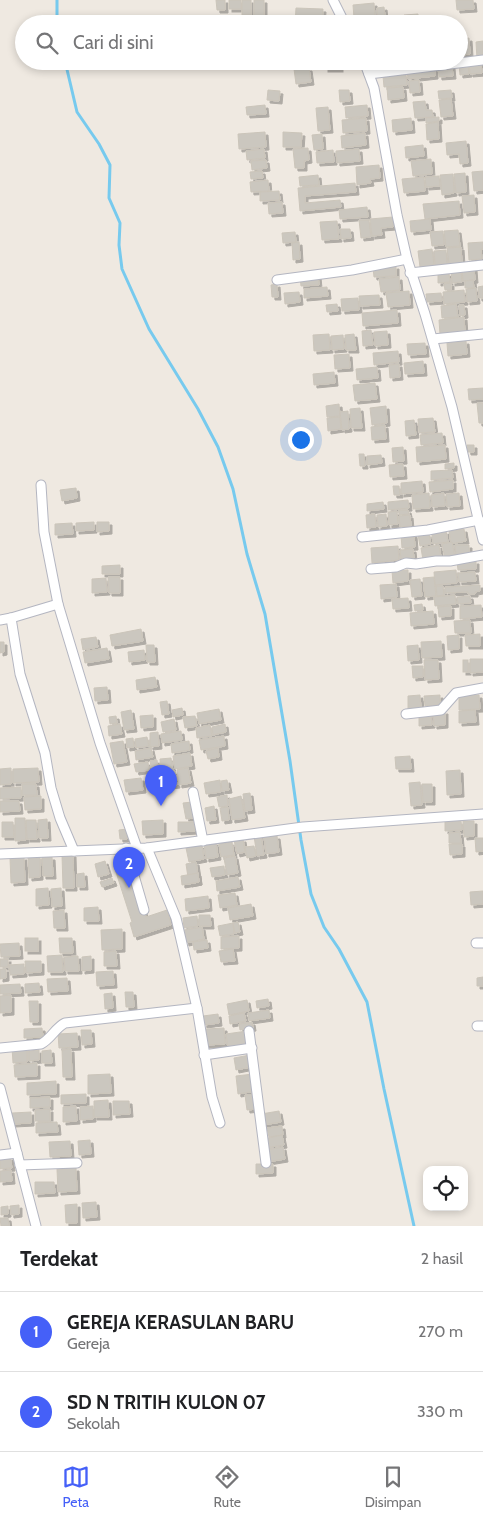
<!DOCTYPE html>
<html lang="id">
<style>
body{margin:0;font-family:Cabin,sans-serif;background:#f6f6f6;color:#202124}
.controls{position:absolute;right:15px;bottom:15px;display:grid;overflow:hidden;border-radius:10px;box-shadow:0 2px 8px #0003}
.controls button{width:45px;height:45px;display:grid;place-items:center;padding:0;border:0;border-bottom:1px solid #e0e0e0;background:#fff;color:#202124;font:25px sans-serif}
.you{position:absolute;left:300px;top:439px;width:18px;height:18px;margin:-12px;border:4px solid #fff;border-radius:50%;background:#1a73e8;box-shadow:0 0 0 8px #1a73e833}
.badge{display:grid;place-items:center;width:32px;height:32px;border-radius:50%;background:#4560f8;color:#fff;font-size:16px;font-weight:700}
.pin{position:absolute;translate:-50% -41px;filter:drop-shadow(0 1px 2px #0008)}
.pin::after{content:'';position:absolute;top:26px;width:18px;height:15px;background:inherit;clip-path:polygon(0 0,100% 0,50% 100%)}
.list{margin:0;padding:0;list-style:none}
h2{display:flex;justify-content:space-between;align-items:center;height:65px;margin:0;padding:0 20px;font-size:21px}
h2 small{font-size:16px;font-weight:400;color:#757577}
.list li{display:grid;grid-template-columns:32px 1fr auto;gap:15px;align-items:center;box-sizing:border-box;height:80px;padding:0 20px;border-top:1px solid #e0e0e0}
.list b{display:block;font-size:19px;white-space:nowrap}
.list p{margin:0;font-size:16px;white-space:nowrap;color:#757577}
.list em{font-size:16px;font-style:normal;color:#757577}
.icon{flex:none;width:28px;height:28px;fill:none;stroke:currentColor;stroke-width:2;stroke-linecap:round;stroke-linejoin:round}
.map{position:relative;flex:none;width:483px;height:1226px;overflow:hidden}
.search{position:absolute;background:#fff;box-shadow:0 2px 8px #0003;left:15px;right:15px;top:15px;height:55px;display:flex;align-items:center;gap:12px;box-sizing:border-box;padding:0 18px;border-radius:28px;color:#757577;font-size:19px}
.sheet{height:225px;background:#fff}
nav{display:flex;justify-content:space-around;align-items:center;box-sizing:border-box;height:70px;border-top:1px solid #e0e0e0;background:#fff;font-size:14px;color:#757577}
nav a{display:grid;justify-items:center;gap:2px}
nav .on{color:#4560f8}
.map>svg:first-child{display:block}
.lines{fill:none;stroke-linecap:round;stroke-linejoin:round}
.stream{stroke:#77caee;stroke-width:3}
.building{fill:#cbc7bf;stroke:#cbc5ba;filter:url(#shadow)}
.street-casing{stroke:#b4b6c1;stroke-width:11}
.street{stroke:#fff;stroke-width:9}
</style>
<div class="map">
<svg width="483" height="1226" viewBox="0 0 483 1226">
<defs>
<filter id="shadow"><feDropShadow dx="3" dy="3" stdDeviation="0" flood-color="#0004"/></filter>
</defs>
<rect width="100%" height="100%" fill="#efe9e1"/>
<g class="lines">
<g class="stream">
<path d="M 57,24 L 57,0"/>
<path d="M 65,61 L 77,112 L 99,144 L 110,165 L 109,198 L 120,223 L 119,245 L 122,269 L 149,329 L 198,409 L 218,447 L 233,489 L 247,554 L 265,614 L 290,761 L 301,840 L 311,894 L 324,927 L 339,949 L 367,1002 L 384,1089 L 414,1226"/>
</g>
</g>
<g class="building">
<path d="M 216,0 L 225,0 L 225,10 L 217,10 Z"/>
<rect x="229" y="0" width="12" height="9"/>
<rect x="242" y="0" width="9" height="15"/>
<path d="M 254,0 L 264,0 L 264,22 L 254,23 Z"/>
<path d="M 456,0 L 473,0 L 474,9 L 457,10 Z"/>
<path d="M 374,3 L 375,16 L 354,18 L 353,5 Z"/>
<path d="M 384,7 L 385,16 L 389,16 L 389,24 L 378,24 L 377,8 Z"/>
<path d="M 296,8 L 323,9 L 322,24 L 295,24 Z"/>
<path d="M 418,14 L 418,19 L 404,20 L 404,15 Z"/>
<path d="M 373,17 L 374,24 L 362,24 L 361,19 Z"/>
<path d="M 469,38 L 470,54 L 462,55 L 461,39 Z"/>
<path d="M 483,41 L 483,58 L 477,59 L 476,42 Z"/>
<path d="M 267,61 L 279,61 L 279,66 L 267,65 Z"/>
<path d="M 290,61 L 310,61 L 309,66 L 289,64 Z"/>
<rect x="325" y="61" width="15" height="8"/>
<path d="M 389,61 L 408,61 L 408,67 L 390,68 Z"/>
<path d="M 481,62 L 482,73 L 470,74 L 469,63 Z"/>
<path d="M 468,64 L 469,74 L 460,75 L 459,65 Z"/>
<path d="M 452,66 L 453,76 L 439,77 L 438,67 Z"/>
<path d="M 435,67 L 435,76 L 408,79 L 407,70 Z"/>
<path d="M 309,68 L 311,82 L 296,84 L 294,69 Z"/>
<path d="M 406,74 L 407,85 L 384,87 L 383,76 Z"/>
<path d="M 419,80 L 420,92 L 410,93 L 409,81 Z"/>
<path d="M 403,87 L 404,98 L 388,100 L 387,88 Z"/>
<path d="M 268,90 L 280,91 L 279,101 L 267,100 Z"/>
<path d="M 339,90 L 349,90 L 350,101 L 340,102 Z"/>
<path d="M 451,90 L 452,98 L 439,99 L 438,91 Z"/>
<path d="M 451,99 L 453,116 L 441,117 L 439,100 Z"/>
<path d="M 425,101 L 426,110 L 432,110 L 433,117 L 415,118 L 413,102 Z"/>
<path d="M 265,105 L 266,114 L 247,115 L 246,107 Z"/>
<path d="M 367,105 L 368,116 L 346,118 L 345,107 Z"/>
<path d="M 328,107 L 330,130 L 318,131 L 316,108 Z"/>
<path d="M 439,117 L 439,121 L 426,123 L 426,118 Z"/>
<path d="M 366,118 L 367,131 L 343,133 L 342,120 Z"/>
<path d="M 411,118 L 412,130 L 393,132 L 392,120 Z"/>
<path d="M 438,122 L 439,139 L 427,140 L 426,124 Z"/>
<path d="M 265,132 L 266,147 L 239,149 L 238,134 Z"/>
<path d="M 283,132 L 302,133 L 301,147 L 283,147 Z"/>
<path d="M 365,133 L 366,145 L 342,148 L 341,136 Z"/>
<path d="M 322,134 L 323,149 L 314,150 L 312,135 Z"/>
<path d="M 466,141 L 468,163 L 460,164 L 459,154 L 447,155 L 446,143 Z"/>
<path d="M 423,145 L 424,156 L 406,158 L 405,147 Z"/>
<path d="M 308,148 L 309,160 L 304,161 L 304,168 L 295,168 L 293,149 Z"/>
<path d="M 264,149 L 265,158 L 247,160 L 246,151 Z"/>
<path d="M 359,149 L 360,161 L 337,163 L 336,151 Z"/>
<path d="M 333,150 L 334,162 L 317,163 L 316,152 Z"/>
<path d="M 431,159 L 432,174 L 413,176 L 411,161 Z"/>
<path d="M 266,160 L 267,168 L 252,170 L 251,161 Z"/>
<path d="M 379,165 L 380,178 L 370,179 L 371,183 L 357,185 L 356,167 Z"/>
<path d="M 262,171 L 263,178 L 251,179 L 250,172 Z"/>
<path d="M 483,171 L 483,190 L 474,191 L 472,172 Z"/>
<path d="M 465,173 L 466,192 L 456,193 L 454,174 Z"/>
<path d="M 453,174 L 454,193 L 442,195 L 440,175 Z"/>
<path d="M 318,175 L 319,185 L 300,186 L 299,177 Z"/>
<path d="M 439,176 L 440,186 L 426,187 L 425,177 Z"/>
<path d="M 424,177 L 425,191 L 404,193 L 402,179 Z"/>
<path d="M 268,180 L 269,191 L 251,192 L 250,182 Z"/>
<path d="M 355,183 L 356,192 L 305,196 L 305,203 L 340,200 L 341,207 L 300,211 L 298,188 Z"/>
<path d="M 279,191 L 280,200 L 260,201 L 260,192 Z"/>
<path d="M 474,195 L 475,212 L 464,213 L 462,196 Z"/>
<path d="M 459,201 L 460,215 L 425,219 L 423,204 Z"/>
<path d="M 282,202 L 283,213 L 269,214 L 268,203 Z"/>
<path d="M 367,207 L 368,217 L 340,219 L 339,210 Z"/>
<path d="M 393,217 L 393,227 L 381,228 L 382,235 L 372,236 L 370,219 Z"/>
<path d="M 430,219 L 431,230 L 411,232 L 410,221 Z"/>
<path d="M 359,220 L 369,220 L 371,237 L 361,238 Z"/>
<path d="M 337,221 L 339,239 L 322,240 L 320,222 Z"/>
<path d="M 340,229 L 350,229 L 351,238 L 341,239 Z"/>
<path d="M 458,230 L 460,246 L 446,247 L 444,231 Z"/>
<path d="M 443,231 L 444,245 L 432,246 L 430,232 Z"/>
<path d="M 295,232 L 296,242 L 283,243 L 282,233 Z"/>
<path d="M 299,242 L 300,259 L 293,260 L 292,243 Z"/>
<path d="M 483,242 L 483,249 L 481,249 L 482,259 L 469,260 L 468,243 Z"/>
<path d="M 461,247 L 462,263 L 449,264 L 447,248 Z"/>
<path d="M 432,249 L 434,265 L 420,267 L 418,251 Z"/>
<path d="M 446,250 L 447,264 L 435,265 L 434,251 Z"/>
<path d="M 396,266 L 396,276 L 374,277 L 373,268 Z"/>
<path d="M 474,268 L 475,280 L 463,281 L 462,269 Z"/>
<path d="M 461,269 L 462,282 L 452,283 L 451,270 Z"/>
<path d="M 449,273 L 450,282 L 438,283 L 438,274 Z"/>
<path d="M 318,275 L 319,285 L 301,286 L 300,277 Z"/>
<path d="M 399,277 L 400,290 L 381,292 L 379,279 Z"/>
<path d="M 473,280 L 474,288 L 465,288 L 465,281 Z"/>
<path d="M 451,283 L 451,290 L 445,290 L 444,284 Z"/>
<path d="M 277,284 L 278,297 L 272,297 L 271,285 Z"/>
<path d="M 483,286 L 483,298 L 479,298 L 478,287 Z"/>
<path d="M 327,287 L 328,296 L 304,298 L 304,289 Z"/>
<path d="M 476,288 L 477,301 L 467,302 L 466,289 Z"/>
<path d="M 464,290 L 465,302 L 444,304 L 443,292 Z"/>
<path d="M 409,291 L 410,305 L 388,307 L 386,293 Z"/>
<path d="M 299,292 L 300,302 L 285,304 L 284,293 Z"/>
<path d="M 441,293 L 442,301 L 427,302 L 426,294 Z"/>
<path d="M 379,295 L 380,305 L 360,306 L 359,296 Z"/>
<path d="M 358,298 L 359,310 L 342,311 L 341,299 Z"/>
<path d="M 337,304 L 338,311 L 327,312 L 326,305 Z"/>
<path d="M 456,304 L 458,317 L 442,318 L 441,306 Z"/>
<path d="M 459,305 L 464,305 L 465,315 L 460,316 Z"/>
<path d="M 397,310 L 398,323 L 363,326 L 362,313 Z"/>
<path d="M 464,317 L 465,333 L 440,335 L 439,320 Z"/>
<path d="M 371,330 L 373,345 L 363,346 L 362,331 Z"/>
<path d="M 387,331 L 388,345 L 375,346 L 374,332 Z"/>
<path d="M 329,334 L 330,350 L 314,351 L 313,335 Z"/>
<path d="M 354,334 L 356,350 L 346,350 L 345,335 Z"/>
<path d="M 343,335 L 344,349 L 332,350 L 331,336 Z"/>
<path d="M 466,341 L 467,354 L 448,356 L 447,343 Z"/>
<path d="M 425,343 L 426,354 L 408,355 L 407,344 Z"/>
<path d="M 398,351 L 399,362 L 374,365 L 373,353 Z"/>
<path d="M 349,354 L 350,368 L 335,369 L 334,355 Z"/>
<path d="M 423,361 L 424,373 L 405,374 L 404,363 Z"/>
<path d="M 399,364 L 400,377 L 390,378 L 389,365 Z"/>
<path d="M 377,367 L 378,378 L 357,380 L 356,369 Z"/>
<path d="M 334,372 L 335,383 L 314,385 L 313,374 Z"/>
<path d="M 375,383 L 377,399 L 355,401 L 353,385 Z"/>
<path d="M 483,388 L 483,399 L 469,400 L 468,389 Z"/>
<path d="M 477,403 L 483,403 L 483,423 L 479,423 Z"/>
<path d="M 339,404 L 340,416 L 327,417 L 326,406 Z"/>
<path d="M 386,406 L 387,423 L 372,425 L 370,408 Z"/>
<path d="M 360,408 L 362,428 L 351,428 L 350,409 Z"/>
<path d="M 348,411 L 349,429 L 342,430 L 340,412 Z"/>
<path d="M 340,417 L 341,429 L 328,431 L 327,418 Z"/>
<path d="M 433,418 L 435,432 L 419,433 L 418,419 Z"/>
<path d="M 414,420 L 416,435 L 406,436 L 405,421 Z"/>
<path d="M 385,425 L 386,439 L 372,440 L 371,427 Z"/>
<path d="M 442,433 L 443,443 L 421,445 L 420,435 Z"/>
<path d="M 445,445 L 446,459 L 417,462 L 416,447 Z"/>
<path d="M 467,445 L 474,445 L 474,452 L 468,452 Z"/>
<path d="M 403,447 L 404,461 L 393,462 L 392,448 Z"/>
<path d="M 359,454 L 364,454 L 365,466 L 360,466 Z"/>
<path d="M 381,455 L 382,463 L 367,465 L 367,456 Z"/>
<path d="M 454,463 L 454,468 L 445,469 L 445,464 Z"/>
<path d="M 403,464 L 404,476 L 390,477 L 389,465 Z"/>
<path d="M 452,470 L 453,478 L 431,480 L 431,471 Z"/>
<path d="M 453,480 L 453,489 L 430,492 L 429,482 Z"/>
<path d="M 422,481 L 423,492 L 401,494 L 401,483 Z"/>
<path d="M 393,486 L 399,486 L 400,495 L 394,495 Z"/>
<path d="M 76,488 L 77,498 L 62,501 L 60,490 Z"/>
<path d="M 429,493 L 430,508 L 413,509 L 412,495 Z"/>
<path d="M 444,493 L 445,506 L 432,507 L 431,495 Z"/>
<path d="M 459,493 L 460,506 L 447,507 L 446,494 Z"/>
<path d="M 408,500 L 409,508 L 388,510 L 388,502 Z"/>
<path d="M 383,502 L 384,509 L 367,511 L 367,504 Z"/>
<path d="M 399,510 L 408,510 L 409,514 L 399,515 Z"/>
<path d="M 397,511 L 398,524 L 389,525 L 388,512 Z"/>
<path d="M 375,514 L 376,527 L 367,528 L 366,515 Z"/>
<path d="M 386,514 L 387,526 L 378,527 L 377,515 Z"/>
<path d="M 410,515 L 411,526 L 400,527 L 399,516 Z"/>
<path d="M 94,522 L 94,530 L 76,531 L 76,523 Z"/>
<path d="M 97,522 L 109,522 L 109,531 L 97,532 Z"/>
<path d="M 72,523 L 73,534 L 55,535 L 55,524 Z"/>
<path d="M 464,529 L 466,541 L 451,544 L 449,531 Z"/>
<path d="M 446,531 L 448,542 L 433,544 L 432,534 Z"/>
<path d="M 414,534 L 415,547 L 402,548 L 401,535 Z"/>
<path d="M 429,534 L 431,544 L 420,546 L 418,535 Z"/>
<path d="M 452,542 L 455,557 L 445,559 L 442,544 Z"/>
<path d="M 439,545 L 441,557 L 423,560 L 421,548 Z"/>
<path d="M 455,545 L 469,545 L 469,556 L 456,557 Z"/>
<path d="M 398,546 L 399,560 L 372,563 L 371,548 Z"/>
<path d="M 413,549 L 414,558 L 401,559 L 400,550 Z"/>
<path d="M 476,561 L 476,569 L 458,570 L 457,562 Z"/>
<path d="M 120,565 L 120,574 L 102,574 L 102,566 Z"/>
<path d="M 408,570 L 408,581 L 393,583 L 392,571 Z"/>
<path d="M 456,570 L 457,583 L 435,585 L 434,572 Z"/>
<path d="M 475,572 L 476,581 L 459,582 L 458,573 Z"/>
<path d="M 108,577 L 120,577 L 120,593 L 109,593 Z"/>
<path d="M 434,577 L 436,596 L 425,597 L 423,578 Z"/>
<path d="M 106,578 L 107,592 L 92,593 L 92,579 Z"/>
<path d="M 420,579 L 422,596 L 412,597 L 410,580 Z"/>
<path d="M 396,584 L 397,597 L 381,599 L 380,585 Z"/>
<path d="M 480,585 L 480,591 L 475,592 L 475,594 L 468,594 L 468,592 L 445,593 L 445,587 Z"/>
<path d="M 436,586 L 443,586 L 444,595 L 437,596 Z"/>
<path d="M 455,595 L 456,604 L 435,606 L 434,597 Z"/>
<path d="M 470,596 L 471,603 L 458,604 L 457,597 Z"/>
<path d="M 408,598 L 409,608 L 393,609 L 392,599 Z"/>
<path d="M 422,604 L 423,610 L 415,611 L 414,605 Z"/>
<path d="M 481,605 L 482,617 L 460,619 L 460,606 Z"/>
<path d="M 451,606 L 451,616 L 439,617 L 438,607 Z"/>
<path d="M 433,611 L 434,624 L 411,626 L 410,613 Z"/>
<path d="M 470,620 L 471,633 L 455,633 L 454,621 Z"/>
<path d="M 141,629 L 143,641 L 112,646 L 110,635 Z"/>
<path d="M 480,634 L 480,646 L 466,646 L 465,635 Z"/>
<path d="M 459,635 L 459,649 L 448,650 L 447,636 Z"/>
<path d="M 96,637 L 98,647 L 83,650 L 81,639 Z"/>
<path d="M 441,641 L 442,657 L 422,658 L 421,642 Z"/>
<path d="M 0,642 L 4,642 L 4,652 L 0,653 Z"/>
<path d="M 146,645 L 154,645 L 155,662 L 147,662 Z"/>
<path d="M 418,645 L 419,660 L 408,661 L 407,646 Z"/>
<path d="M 107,648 L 109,659 L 85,663 L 83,652 Z"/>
<path d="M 144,650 L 145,660 L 129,662 L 128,652 Z"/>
<path d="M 470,659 L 483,659 L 483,672 L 470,673 Z"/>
<path d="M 424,660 L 438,660 L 439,679 L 425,680 Z"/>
<rect x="463" y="660" width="5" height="12"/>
<path d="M 412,666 L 423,666 L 423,677 L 413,678 Z"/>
<path d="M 155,677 L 157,687 L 137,690 L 136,680 Z"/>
<path d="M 107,687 L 108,700 L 95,701 L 94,688 Z"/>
<path d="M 420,695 L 421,709 L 408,710 L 408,696 Z"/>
<path d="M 440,695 L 440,705 L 425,706 L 424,696 Z"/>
<path d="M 479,695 L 480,709 L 459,710 L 459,696 Z"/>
<path d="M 167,701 L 169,714 L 162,715 L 160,702 Z"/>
<path d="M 182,708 L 183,715 L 173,717 L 172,710 Z"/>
<path d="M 219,709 L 221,720 L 199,724 L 197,713 Z"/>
<path d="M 131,710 L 134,729 L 124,730 L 121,712 Z"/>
<path d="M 475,710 L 476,722 L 459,723 L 459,711 Z"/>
<path d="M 445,711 L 445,725 L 434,726 L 433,712 Z"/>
<path d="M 419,713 L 431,713 L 432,725 L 419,726 Z"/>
<path d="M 153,715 L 153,727 L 141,728 L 140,716 Z"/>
<path d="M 116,716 L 117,723 L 110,724 L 109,717 Z"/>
<path d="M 195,716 L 197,726 L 185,728 L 183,717 Z"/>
<path d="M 174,719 L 176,730 L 163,732 L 161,722 Z"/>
<path d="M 120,724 L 122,734 L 109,736 L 108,726 Z"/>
<path d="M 225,724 L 226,732 L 213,735 L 212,727 Z"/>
<path d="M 210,725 L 212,736 L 197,738 L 196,728 Z"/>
<path d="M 181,731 L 182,740 L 162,743 L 161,734 Z"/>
<path d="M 158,732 L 159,746 L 150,747 L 150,733 Z"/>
<path d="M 224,736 L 225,746 L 201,750 L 199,740 Z"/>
<path d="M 147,737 L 149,746 L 136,748 L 135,739 Z"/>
<path d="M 133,738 L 134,747 L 127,748 L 126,739 Z"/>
<path d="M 123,741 L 127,762 L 114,764 L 110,743 Z"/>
<path d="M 189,741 L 190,750 L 172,753 L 171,744 Z"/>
<path d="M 151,748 L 153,757 L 136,760 L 135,751 Z"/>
<path d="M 218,748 L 219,757 L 208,759 L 206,751 Z"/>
<path d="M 190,753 L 192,766 L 175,769 L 173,756 Z"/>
<path d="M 410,756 L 411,769 L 396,769 L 395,757 Z"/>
<path d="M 171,758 L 173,771 L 161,772 L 160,759 Z"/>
<path d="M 157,760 L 159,775 L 153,776 L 150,761 Z"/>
<path d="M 148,762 L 149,770 L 136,772 L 134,764 Z"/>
<path d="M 11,768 L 11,784 L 0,785 L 0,769 Z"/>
<path d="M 38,768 L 39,782 L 13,783 L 13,769 Z"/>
<path d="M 188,768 L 191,783 L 179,785 L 177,770 Z"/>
<path d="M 460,770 L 461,794 L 447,795 L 446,771 Z"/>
<path d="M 175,771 L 177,785 L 169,786 L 166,773 Z"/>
<path d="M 141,778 L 143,790 L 126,792 L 124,780 Z"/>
<path d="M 220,780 L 221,792 L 206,794 L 204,783 Z"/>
<path d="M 227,780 L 229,790 L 222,791 L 221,781 Z"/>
<path d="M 420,782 L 422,805 L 411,806 L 409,783 Z"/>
<path d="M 22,784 L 36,784 L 37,795 L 22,795 Z"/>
<path d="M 422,784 L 432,784 L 432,802 L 423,802 Z"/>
<path d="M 21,787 L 21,798 L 0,799 L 0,788 Z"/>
<path d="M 250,793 L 252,810 L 245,811 L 243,794 Z"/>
<path d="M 227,795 L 228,806 L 219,807 L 217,797 Z"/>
<path d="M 41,796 L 41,809 L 25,810 L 24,797 Z"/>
<path d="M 241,796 L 245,818 L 232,820 L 229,799 Z"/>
<path d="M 0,801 L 19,801 L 20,811 L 0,812 Z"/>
<path d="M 192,802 L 194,818 L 186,819 L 183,803 Z"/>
<path d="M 214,806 L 216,820 L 207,821 L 205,808 Z"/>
<path d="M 228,807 L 229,820 L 222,821 L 220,808 Z"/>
<path d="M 15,818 L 25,818 L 26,840 L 15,841 Z"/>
<path d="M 47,819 L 48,838 L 39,838 L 38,820 Z"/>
<path d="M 26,820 L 36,820 L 37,839 L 27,839 Z"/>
<path d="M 163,820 L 163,834 L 143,835 L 142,821 Z"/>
<path d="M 461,821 L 462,830 L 445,831 L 445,822 Z"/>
<path d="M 463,821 L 474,821 L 474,836 L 464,837 Z"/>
<path d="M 2,822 L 13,822 L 14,837 L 2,837 Z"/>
<path d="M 178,822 L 194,822 L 195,831 L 178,832 Z"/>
<path d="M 127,829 L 127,839 L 120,839 L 119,830 Z"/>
<path d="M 460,832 L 461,843 L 449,843 L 449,833 Z"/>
<path d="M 261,835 L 264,855 L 257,856 L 254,836 Z"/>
<path d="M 277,836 L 279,852 L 266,854 L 264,837 Z"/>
<path d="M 475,838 L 483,838 L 483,851 L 476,852 Z"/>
<path d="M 243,839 L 245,852 L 237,854 L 234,840 Z"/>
<path d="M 216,842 L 218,857 L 206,859 L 204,844 Z"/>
<path d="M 232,842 L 234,855 L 221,857 L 219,844 Z"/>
<path d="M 449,844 L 462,844 L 462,854 L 450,855 Z"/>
<path d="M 202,845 L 204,859 L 189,862 L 186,848 Z"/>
<path d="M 254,846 L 256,856 L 247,858 L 245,847 Z"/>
<path d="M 73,854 L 74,888 L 63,888 L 62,855 Z"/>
<path d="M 40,856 L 40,877 L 29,878 L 28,857 Z"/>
<path d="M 235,856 L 238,873 L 227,875 L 224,858 Z"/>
<path d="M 24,857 L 25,882 L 11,883 L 10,858 Z"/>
<path d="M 42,857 L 52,857 L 53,876 L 43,876 Z"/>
<path d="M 105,861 L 109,874 L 98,877 L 95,864 Z"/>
<path d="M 128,861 L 146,917 L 167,910 L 171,925 L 134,937 L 130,923 L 132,922 L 114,866 Z"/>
<path d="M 196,862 L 199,882 L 189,884 L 186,864 Z"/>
<path d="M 224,866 L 225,875 L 212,877 L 210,868 Z"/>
<path d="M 84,873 L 85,887 L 77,887 L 77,874 Z"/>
<path d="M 198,873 L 199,882 L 182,885 L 181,876 Z"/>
<path d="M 238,877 L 240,887 L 217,891 L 216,881 Z"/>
<path d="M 112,878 L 114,883 L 102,887 L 100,882 Z"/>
<path d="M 48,888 L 49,905 L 36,906 L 36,889 Z"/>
<path d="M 61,888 L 62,906 L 52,907 L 51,889 Z"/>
<path d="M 483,891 L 483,904 L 471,905 L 470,892 Z"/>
<path d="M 235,893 L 237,905 L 220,908 L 218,895 Z"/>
<path d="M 208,896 L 209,908 L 186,911 L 185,899 Z"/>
<path d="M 251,904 L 253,916 L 230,920 L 228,908 Z"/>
<path d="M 98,907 L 99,921 L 84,921 L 84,908 Z"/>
<path d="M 64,910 L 65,928 L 54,928 L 53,911 Z"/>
<path d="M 199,915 L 210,915 L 211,926 L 199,926 Z"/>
<path d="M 197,916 L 198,926 L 184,928 L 183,918 Z"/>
<path d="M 238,922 L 240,932 L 235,933 L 233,923 Z"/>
<path d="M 233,923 L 234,934 L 220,936 L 218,926 Z"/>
<path d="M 202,927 L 204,939 L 186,943 L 184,930 Z"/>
<path d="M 122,929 L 122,949 L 102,950 L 101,930 Z"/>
<path d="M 239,936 L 239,948 L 221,949 L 221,937 Z"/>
<rect x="25" y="938" width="13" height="13"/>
<path d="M 59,938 L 72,938 L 73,953 L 60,953 Z"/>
<path d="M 207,940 L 208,948 L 194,950 L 193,942 Z"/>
<path d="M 19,943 L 20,956 L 1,957 L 0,944 Z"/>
<path d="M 233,949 L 235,961 L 221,962 L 219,951 Z"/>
<path d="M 116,951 L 117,966 L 104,966 L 104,952 Z"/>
<path d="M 62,955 L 63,972 L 48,972 L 47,956 Z"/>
<path d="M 78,956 L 79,971 L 65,971 L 64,957 Z"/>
<path d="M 91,956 L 91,970 L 82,971 L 82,957 Z"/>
<rect x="0" y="959" width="8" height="8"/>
<path d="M 25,961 L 41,961 L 41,972 L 26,973 Z"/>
<path d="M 24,964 L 24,974 L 10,975 L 9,965 Z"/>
<path d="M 0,969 L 6,969 L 6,978 L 0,979 Z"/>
<path d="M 113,971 L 114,985 L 97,986 L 96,972 Z"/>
<path d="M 483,977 L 483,986 L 477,986 L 477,978 Z"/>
<path d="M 67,978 L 68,991 L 48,992 L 47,979 Z"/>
<path d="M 39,983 L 40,992 L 25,993 L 25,984 Z"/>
<path d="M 20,984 L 21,993 L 0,994 L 0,985 Z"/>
<path d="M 125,992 L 133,992 L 134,1007 L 126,1007 Z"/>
<path d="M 112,993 L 113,1008 L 105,1009 L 104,994 Z"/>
<path d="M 11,995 L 11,1012 L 0,1013 L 0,996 Z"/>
<path d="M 268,999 L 269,1006 L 257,1008 L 256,1001 Z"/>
<path d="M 247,1000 L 249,1011 L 229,1015 L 227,1004 Z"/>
<path d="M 29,1001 L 38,1001 L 38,1022 L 30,1022 Z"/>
<path d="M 269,1010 L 270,1018 L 249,1021 L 248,1013 Z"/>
<path d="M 244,1013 L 246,1021 L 230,1024 L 229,1016 Z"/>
<path d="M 218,1014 L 219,1023 L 204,1025 L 203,1016 Z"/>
<path d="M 252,1022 L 253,1028 L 240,1030 L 239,1024 Z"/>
<path d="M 42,1028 L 43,1037 L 24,1038 L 24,1029 Z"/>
<path d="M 224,1028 L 225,1044 L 206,1045 L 205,1029 Z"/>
<path d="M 81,1030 L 91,1030 L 92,1044 L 82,1045 Z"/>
<path d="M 247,1031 L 249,1047 L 228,1049 L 226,1034 Z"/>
<path d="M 77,1033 L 78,1047 L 59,1048 L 58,1034 Z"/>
<path d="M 12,1048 L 27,1048 L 27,1062 L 13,1063 Z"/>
<path d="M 71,1049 L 72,1077 L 63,1077 L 62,1050 Z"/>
<path d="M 39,1050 L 39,1060 L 29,1061 L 29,1051 Z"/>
<path d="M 51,1050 L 52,1063 L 42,1063 L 42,1051 Z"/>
<path d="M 250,1055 L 251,1067 L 236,1070 L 234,1058 Z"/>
<path d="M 37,1063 L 37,1076 L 15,1077 L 14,1065 Z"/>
<path d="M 110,1074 L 111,1093 L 88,1094 L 88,1075 Z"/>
<path d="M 253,1074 L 256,1091 L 238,1094 L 236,1076 Z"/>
<path d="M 56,1081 L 56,1094 L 27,1095 L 27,1083 Z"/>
<path d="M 86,1094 L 86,1103 L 61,1104 L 61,1095 Z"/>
<path d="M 256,1094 L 258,1109 L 247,1110 L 245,1095 Z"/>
<path d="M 50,1097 L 50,1107 L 30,1108 L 30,1098 Z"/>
<path d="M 108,1100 L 109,1117 L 94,1117 L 94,1101 Z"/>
<path d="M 113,1101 L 129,1101 L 130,1114 L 113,1115 Z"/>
<path d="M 76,1106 L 77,1121 L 63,1122 L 63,1107 Z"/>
<path d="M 93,1106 L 93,1119 L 80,1120 L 80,1107 Z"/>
<path d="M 50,1109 L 50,1121 L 35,1121 L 35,1110 Z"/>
<path d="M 279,1111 L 281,1122 L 263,1125 L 261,1114 Z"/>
<path d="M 31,1112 L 31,1123 L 12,1124 L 12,1113 Z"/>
<path d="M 57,1122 L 58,1132 L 36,1133 L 36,1123 Z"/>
<path d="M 282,1126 L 283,1135 L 269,1137 L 267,1128 Z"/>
<path d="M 282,1135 L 284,1145 L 265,1148 L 263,1139 Z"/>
<path d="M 90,1140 L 91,1154 L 79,1155 L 78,1141 Z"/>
<path d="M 70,1141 L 71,1156 L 50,1157 L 49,1142 Z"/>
<path d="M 283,1147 L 285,1159 L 267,1162 L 266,1150 Z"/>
<path d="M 10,1157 L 12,1168 L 0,1169 L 0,1158 Z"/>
<path d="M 256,1164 L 273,1164 L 273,1173 L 256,1174 Z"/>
<path d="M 76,1168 L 77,1191 L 58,1192 L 57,1169 Z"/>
<path d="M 11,1170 L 12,1181 L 0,1182 L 0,1171 Z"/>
<path d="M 35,1182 L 54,1182 L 55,1193 L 35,1194 Z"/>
<path d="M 96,1202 L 97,1217 L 83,1218 L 82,1203 Z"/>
<path d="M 77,1204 L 77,1223 L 66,1223 L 65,1205 Z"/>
<path d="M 19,1205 L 19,1214 L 11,1215 L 10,1206 Z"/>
<path d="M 8,1206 L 8,1214 L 1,1215 L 1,1207 Z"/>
<path d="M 0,1218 L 8,1218 L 9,1226 L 1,1226 Z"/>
</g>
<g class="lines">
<g class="street-casing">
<g id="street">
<path d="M 333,0 L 345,24"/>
<path d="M 364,61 L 374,88 L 397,215 L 407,259 L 425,314 L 452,407 L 483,540"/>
<path d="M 369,74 L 483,60"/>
<path d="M 410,273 L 483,265"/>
<path d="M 277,280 L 352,270 L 407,259"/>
<path d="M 433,339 L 483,334"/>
<path d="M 41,485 L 44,532 L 58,604 L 100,743 L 137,848"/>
<path d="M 362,537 L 428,530 L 479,520"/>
<path d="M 371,569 L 396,567 L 406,563 L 416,564 L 436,561 L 450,561 L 483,555"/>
<path d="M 11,618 L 20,674 L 45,753 L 51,788 L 60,818 L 74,851"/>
<path d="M 0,620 L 11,618 L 58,604"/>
<path d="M 406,714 L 441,710 L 456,693 L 483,688"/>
<path d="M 193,792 L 203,841"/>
<path d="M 126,848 L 144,910"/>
<path d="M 147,848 L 176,918 L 197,1008 L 212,1097 L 220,1123"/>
<path d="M 0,854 L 147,848 L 303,827 L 483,814"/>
<path d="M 476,943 L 483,943"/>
<path d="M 477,1026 L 483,1026"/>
<path d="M 249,1031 L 266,1163"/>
<path d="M 0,1048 L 41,1044 C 51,1039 55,1028 65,1023 L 197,1008"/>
<path d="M 204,1055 L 252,1048"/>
<path d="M 0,1088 L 36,1226"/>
<path d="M 0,1155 L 17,1153"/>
<path d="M 20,1165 L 77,1163"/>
</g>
</g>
<use href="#street" class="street"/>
</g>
</svg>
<div class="controls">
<button><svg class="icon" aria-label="locate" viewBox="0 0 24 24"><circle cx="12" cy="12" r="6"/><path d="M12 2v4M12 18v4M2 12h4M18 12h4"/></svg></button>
</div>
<div class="you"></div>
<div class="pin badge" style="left:161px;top:806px">1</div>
<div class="pin badge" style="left:129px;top:888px">2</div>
<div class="search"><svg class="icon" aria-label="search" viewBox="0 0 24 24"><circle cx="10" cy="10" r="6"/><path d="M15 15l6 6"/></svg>Cari di sini</div>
</div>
<section class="sheet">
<h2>Terdekat<small>2 hasil</small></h2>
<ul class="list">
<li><span class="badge">1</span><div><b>GEREJA KERASULAN BARU</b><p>Gereja</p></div><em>270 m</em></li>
<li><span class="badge">2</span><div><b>SD N TRITIH KULON 07</b><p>Sekolah</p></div><em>330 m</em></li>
</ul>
</section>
<nav>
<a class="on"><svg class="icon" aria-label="map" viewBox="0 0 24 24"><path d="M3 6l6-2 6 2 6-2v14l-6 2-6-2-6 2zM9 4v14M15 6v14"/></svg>Peta</a>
<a><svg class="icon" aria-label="directions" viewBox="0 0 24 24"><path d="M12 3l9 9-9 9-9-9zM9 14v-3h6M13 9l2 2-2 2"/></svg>Rute</a>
<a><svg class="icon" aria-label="saved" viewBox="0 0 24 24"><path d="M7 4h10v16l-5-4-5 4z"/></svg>Disimpan</a>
</nav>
